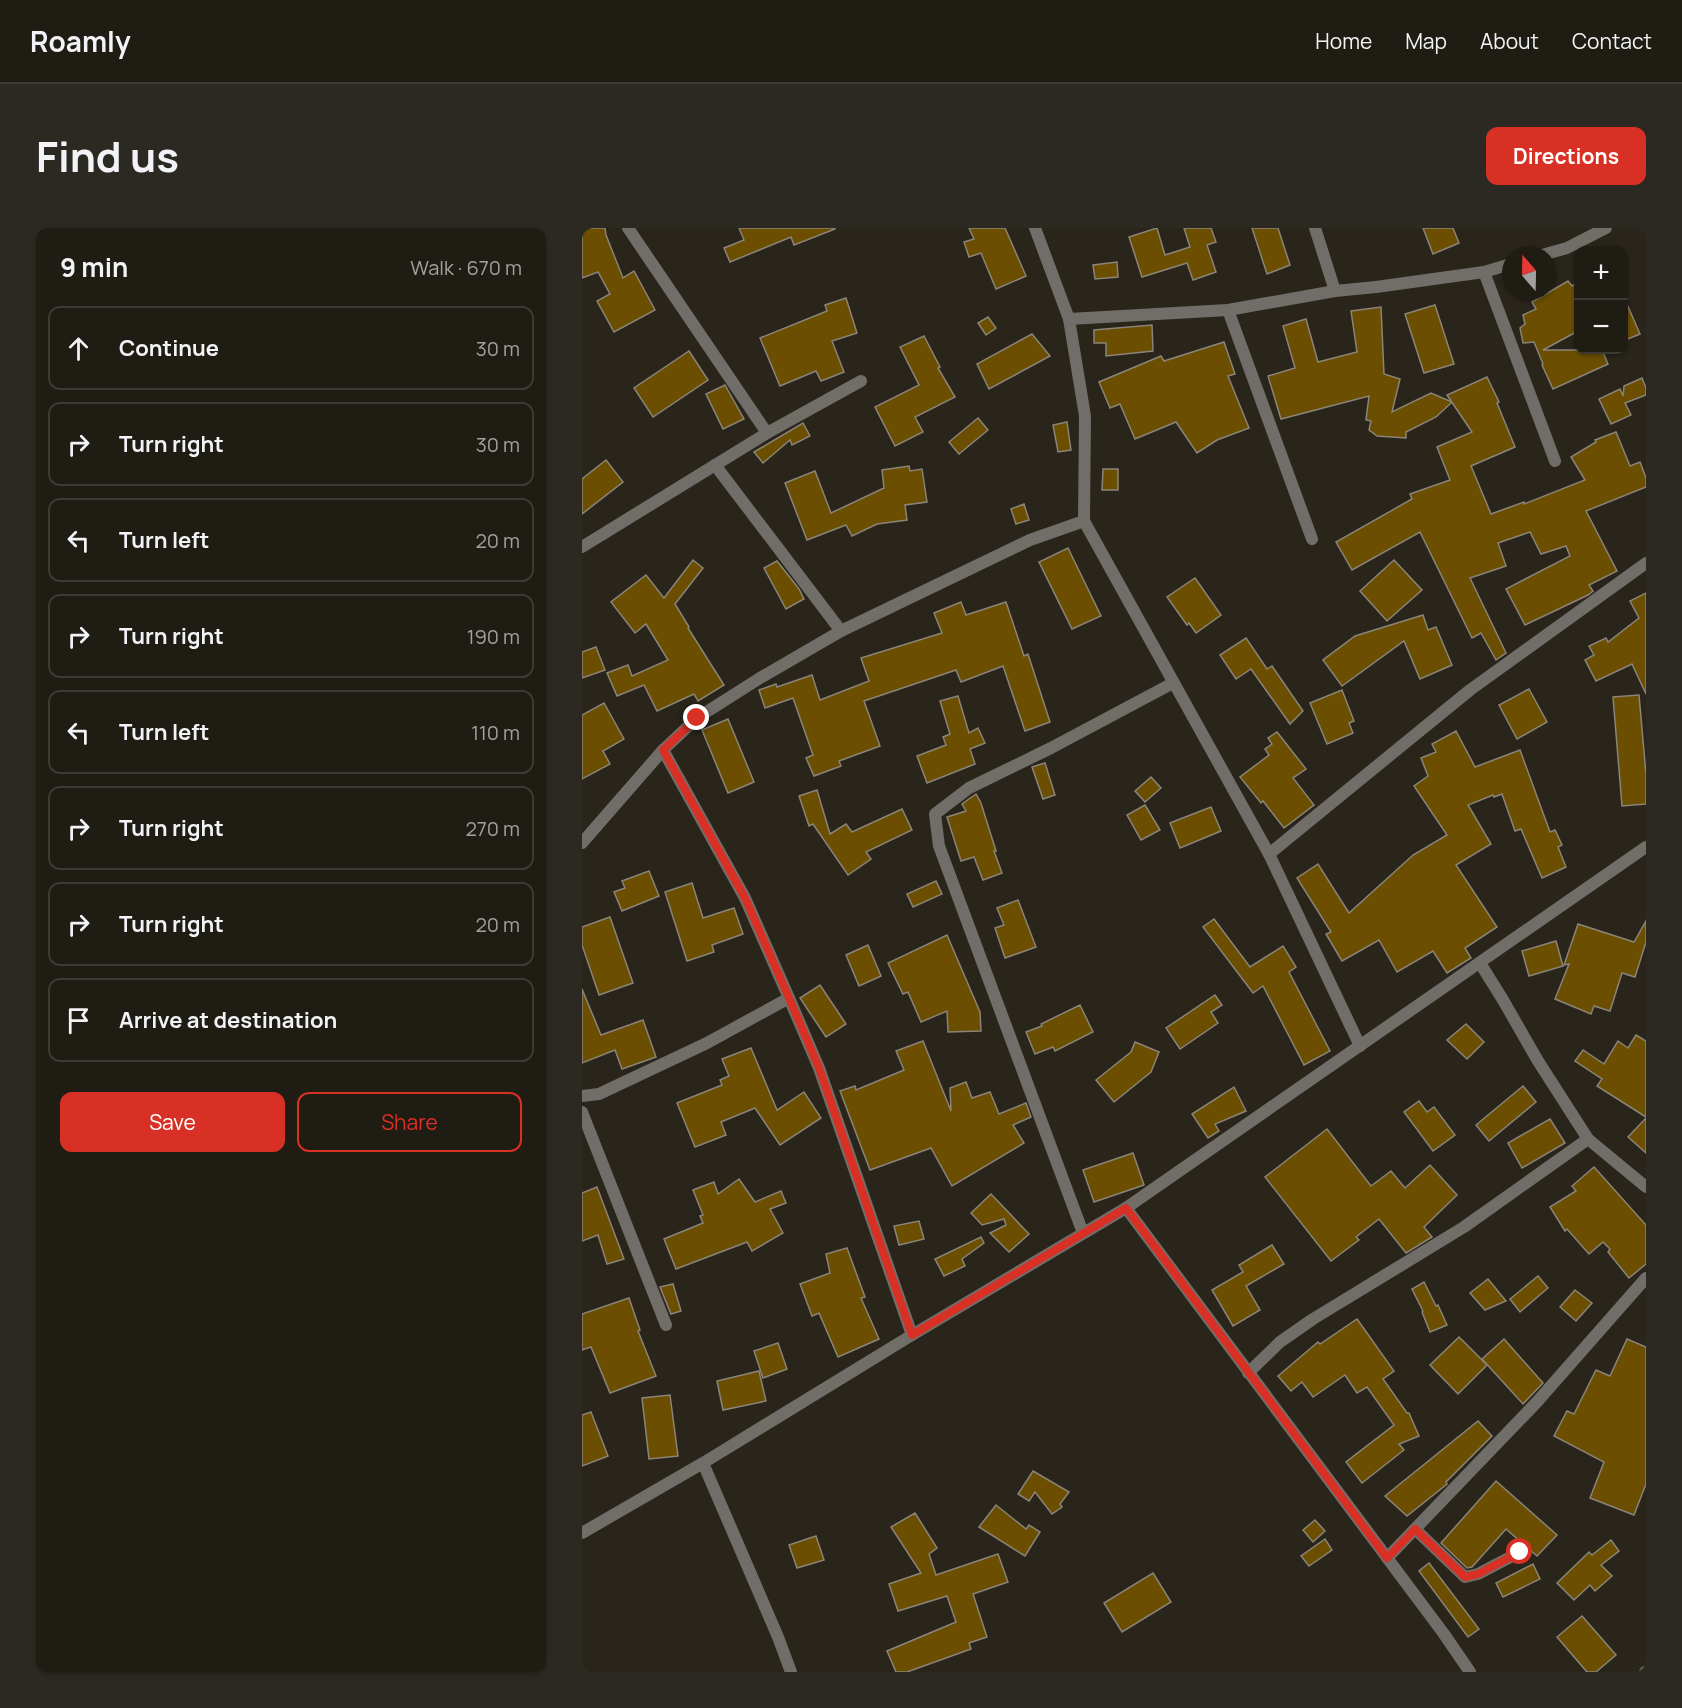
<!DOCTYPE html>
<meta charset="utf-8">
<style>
body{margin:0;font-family:Manrope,sans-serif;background:#2c2922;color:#f1f3f6}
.controls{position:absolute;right:18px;top:18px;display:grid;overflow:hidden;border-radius:12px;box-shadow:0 2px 4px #0004}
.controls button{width:54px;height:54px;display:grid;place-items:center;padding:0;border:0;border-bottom:2px solid #3c3a34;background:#1f1c14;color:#f1f3f6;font:30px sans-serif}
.compass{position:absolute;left:920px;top:18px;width:54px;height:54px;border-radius:50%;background:#1f1c14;box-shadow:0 2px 4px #0004;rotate:340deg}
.stop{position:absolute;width:18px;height:18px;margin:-14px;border:4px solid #d93025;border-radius:50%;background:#fff}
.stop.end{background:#d93025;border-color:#fff;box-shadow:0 2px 6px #0008}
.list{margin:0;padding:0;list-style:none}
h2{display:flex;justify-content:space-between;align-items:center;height:78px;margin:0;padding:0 24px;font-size:26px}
h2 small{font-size:20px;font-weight:400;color:#a1a1a0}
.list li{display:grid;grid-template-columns:39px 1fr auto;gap:18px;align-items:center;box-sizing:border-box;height:84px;margin:0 12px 12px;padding:0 12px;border:2px solid #3c3a34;border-radius:12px}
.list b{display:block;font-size:22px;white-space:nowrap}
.list em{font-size:20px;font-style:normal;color:#a1a1a0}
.actions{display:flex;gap:12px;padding:18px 24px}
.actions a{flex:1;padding:14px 0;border:2px solid #d93025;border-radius:12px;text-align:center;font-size:21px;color:#d93025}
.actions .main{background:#d93025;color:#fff}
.icon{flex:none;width:33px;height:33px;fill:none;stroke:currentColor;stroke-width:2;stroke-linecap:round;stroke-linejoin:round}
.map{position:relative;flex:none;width:1064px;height:1444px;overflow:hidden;border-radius:12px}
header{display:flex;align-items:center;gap:36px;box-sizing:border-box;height:84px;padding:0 30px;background:#1f1c14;border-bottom:2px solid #3c3a34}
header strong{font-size:28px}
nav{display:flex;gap:33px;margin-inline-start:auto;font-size:21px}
.intro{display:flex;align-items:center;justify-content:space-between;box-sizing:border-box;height:144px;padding:0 36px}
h1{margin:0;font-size:42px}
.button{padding:15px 27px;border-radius:12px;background:#d93025;color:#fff;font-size:21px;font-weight:700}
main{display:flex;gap:36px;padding:0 36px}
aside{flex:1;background:#1f1c14;border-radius:12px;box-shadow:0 2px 4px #0004}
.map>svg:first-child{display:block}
.building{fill:#6b4e00;stroke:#8a8479;stroke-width:1.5}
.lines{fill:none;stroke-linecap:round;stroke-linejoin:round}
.street{stroke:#716e69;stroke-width:12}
.route{stroke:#d93025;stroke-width:8}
</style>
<header>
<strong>Roamly</strong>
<nav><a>Home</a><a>Map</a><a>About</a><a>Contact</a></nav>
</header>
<div class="intro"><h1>Find us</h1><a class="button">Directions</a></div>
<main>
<aside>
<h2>9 min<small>Walk · 670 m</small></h2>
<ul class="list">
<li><svg class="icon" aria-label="ahead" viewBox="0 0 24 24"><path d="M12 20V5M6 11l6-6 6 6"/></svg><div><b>Continue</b></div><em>30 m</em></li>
<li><svg class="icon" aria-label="right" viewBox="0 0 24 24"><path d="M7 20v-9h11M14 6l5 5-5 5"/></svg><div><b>Turn right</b></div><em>30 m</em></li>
<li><svg class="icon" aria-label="left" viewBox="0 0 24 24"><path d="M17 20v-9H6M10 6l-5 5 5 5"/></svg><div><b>Turn left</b></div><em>20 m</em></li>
<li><svg class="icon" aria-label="right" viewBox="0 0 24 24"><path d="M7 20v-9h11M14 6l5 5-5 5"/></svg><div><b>Turn right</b></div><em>190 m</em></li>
<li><svg class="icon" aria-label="left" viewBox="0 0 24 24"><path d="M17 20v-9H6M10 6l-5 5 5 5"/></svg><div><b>Turn left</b></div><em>110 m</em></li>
<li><svg class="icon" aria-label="right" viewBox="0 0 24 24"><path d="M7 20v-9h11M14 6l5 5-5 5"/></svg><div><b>Turn right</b></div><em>270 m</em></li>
<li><svg class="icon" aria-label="right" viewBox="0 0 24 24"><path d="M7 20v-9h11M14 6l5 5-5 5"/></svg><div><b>Turn right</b></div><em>20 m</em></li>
<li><svg class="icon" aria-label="arrive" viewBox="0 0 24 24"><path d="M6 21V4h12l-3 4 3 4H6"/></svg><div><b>Arrive at destination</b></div></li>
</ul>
<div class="actions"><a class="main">Save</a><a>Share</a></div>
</aside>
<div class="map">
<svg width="1064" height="1444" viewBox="0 0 1064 1444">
<rect width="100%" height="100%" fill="#29251b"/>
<g class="building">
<path d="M 0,0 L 23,0 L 24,7 L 41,50 L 52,43 L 73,82 L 32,104 L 15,73 L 28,66 L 16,44 L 0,50 Z"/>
<path d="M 157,0 L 253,0 L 253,1 L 212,17 L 209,9 L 148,34 L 142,20 L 162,12 Z"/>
<path d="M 387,0 L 423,0 L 444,48 L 414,61 L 399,25 L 387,29 L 382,14 L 392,11 Z"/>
<path d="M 575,0 L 583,27 L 608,19 L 602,0 L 629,0 L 634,14 L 625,17 L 634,44 L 611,52 L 605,35 L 560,49 L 547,9 Z"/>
<path d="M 670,0 L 696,0 L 708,37 L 685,46 Z"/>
<path d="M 841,0 L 871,0 L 877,15 L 851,26 Z"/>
<path d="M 535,34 L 536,49 L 513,51 L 511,37 Z"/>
<path d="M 986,53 L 990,58 L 996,54 L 996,103 L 961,122 L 1020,122 L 1026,136 L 971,161 L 960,137 L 961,136 L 952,114 L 941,115 L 938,100 L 943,96 L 941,87 L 954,81 L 950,74 Z"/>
<path d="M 1041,67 L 1058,106 L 1041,113 Z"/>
<path d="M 264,70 L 275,105 L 250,113 L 262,144 L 239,153 L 234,143 L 198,158 L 178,110 L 245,83 L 243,77 Z"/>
<path d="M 853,77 L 872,136 L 842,145 L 823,86 Z"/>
<path d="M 799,79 L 802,146 L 818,151 L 810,184 L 849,165 L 870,174 L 854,189 L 824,204 L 824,210 L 795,208 L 787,202 L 789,193 L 784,192 L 787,168 L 699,191 L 686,148 L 713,140 L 701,98 L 724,91 L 736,134 L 775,124 L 769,83 Z"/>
<path d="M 406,89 L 414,100 L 404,107 L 396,95 Z"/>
<path d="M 570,97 L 571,123 L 524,128 L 524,115 L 512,115 L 512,102 Z"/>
<path d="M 450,106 L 468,128 L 407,161 L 395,136 Z"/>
<path d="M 342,108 L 358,139 L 356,140 L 373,169 L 333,189 L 341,204 L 313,218 L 293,179 L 337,157 L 318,119 Z"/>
<path d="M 642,114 L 653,146 L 646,148 L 667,200 L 635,212 L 615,225 L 594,194 L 553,211 L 538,176 L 528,180 L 517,154 L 579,128 L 582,133 Z"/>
<path d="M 107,123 L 126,152 L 71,189 L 52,160 Z"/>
<path d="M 905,149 L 917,174 L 915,175 L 933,219 L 889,238 L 909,286 L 942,274 L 942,276 L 1003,252 L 989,229 L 1014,214 L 1013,212 L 1034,204 L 1048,238 L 1058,234 L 1064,250 L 1064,259 L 1004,283 L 1035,343 L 1007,357 L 1011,363 L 1006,367 L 943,397 L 924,361 L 988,328 L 984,318 L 959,326 L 948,304 L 916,315 L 924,338 L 888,350 L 924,425 L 914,432 L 899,405 L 890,410 L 838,304 L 770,342 L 754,314 L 830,271 L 828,266 L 868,252 L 855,219 L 890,204 L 865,167 Z"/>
<path d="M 1060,150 L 1064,160 L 1064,167 L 1043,175 L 1049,187 L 1029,196 L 1017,171 L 1038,161 L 1041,168 L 1042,158 Z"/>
<path d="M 143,157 L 162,191 L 141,201 L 124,166 Z"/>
<path d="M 396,190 L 406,202 L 377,226 L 367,214 Z"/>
<path d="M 485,194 L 489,222 L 476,224 L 471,197 Z"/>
<path d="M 221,195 L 228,208 L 210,217 L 208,212 L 181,235 L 172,224 Z"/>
<path d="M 24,232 L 41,254 L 0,286 L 0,251 Z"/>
<path d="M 327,238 L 328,243 L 340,241 L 345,274 L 323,277 L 325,292 L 295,296 L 270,308 L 264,297 L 225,312 L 203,255 L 233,243 L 249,285 L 302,260 L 300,242 Z"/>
<path d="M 521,241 L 536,241 L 536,262 L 520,262 Z"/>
<path d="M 442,276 L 447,292 L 434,296 L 429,281 Z"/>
<path d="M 486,320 L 519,388 L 490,401 L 457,334 Z"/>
<path d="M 111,332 L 121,340 L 93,376 L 107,399 L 106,400 L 142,457 L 116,473 L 112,466 L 75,483 L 62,457 L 35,468 L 25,445 L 46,437 L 50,448 L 86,432 L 64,396 L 53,405 L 29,374 L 64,347 L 82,370 Z"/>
<path d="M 812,332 L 840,362 L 805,393 L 778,363 Z"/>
<path d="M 195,333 L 217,361 L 222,371 L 204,381 L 182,340 Z"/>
<path d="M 613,350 L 639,387 L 614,405 L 607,395 L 605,397 L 585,369 Z"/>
<path d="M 1064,365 L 1064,466 L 1050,436 L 1014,453 L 1003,432 L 1012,427 L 1007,418 L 1024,410 L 1026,414 L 1057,390 L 1048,373 Z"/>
<path d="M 379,374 L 384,387 L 424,374 L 442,428 L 446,426 L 468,494 L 443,503 L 421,438 L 379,454 L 374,442 L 282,473 L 298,518 L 257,533 L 259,538 L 232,548 L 224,530 L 231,527 L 211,470 L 183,480 L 177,462 L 194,456 L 195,459 L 230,447 L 238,472 L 287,453 L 279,430 L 360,405 L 352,385 Z"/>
<path d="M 841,387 L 846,402 L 854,399 L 870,437 L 838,451 L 822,413 L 760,458 L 741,432 L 773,408 Z"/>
<path d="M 664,410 L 685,441 L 690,438 L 721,483 L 708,496 L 669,441 L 654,451 L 638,427 Z"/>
<path d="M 14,419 L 23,442 L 0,450 L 0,424 Z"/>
<path d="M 947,461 L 965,494 L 935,511 L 917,477 Z"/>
<path d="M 760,462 L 772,493 L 767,495 L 771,505 L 745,516 L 728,475 Z"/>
<path d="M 1057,467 L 1064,546 L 1064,576 L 1040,578 L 1031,469 Z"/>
<path d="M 376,468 L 387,505 L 396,500 L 403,515 L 388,521 L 393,536 L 345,555 L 335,528 L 364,517 L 361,509 L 368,506 L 358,473 Z"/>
<path d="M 22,475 L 42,511 L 21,523 L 28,536 L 0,551 L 0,487 Z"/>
<path d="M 146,491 L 172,554 L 146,565 L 120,502 Z"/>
<path d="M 874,503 L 893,539 L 938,522 L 968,604 L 973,602 L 980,617 L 976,619 L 984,639 L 960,650 L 939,601 L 933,603 L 920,566 L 912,569 L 911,567 L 886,577 L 909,616 L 874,637 L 915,699 L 883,720 L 889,730 L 865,745 L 851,723 L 815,744 L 797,712 L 760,733 L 744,706 L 749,704 L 715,650 L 736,636 L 767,685 L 831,627 L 865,607 L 832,558 L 846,548 L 839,530 L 854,524 L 850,516 Z"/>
<path d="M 695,504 L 724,541 L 711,550 L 732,577 L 702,600 L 681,573 L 679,575 L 658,549 L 687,527 L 683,521 L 690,516 L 686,510 Z"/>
<path d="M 463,535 L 473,567 L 461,571 L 450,539 Z"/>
<path d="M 569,549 L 579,560 L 563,574 L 553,563 Z"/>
<path d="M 235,562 L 248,606 L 264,596 L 270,604 L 320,581 L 330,602 L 284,624 L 289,631 L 266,647 L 231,596 L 227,598 L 217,568 Z"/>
<path d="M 394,566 L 399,575 L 414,623 L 412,623 L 420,645 L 401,652 L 392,629 L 379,633 L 365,589 L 384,583 L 380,576 Z"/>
<path d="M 563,577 L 578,602 L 559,612 L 545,587 Z"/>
<path d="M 629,579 L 639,603 L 598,620 L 588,595 Z"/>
<path d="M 67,643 L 77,668 L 40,683 L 32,664 L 43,660 L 40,653 Z"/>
<path d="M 354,653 L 360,666 L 331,679 L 325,666 Z"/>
<path d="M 110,655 L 121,690 L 152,680 L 161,706 L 130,717 L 132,724 L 105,733 L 83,664 Z"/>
<path d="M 436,672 L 454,719 L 423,730 L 413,700 L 422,697 L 415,680 Z"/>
<path d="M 28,689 L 51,755 L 17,767 L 0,717 L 0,699 Z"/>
<path d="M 632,691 L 668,739 L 701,718 L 714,739 L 707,744 L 748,823 L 722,837 L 681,758 L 671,765 L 621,699 Z"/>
<path d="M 1064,693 L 1064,714 L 1053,749 L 1040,745 L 1028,783 L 1012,778 L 1009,786 L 973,771 L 987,736 L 982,737 L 996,696 L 1052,714 Z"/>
<path d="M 365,707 L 398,784 L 399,803 L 366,804 L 365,783 L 339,794 L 326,764 L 321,766 L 306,735 Z"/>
<path d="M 974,713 L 981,738 L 947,748 L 940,723 Z"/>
<path d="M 286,717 L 299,748 L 277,758 L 264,727 Z"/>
<path d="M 238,757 L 264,796 L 244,809 L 218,770 Z"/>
<path d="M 0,761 L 19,807 L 61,792 L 74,829 L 40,841 L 33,822 L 0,835 Z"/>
<path d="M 633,767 L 640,777 L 629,784 L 636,795 L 598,821 L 584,800 Z"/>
<path d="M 498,777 L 511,804 L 473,823 L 471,819 L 453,826 L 444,804 L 460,798 L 459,796 Z"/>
<path d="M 884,796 L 902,814 L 885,831 L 865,812 Z"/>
<path d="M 1054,807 L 1064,813 L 1064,889 L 1015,858 L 1020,851 L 993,833 L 1001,822 L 1022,836 L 1036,813 L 1046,820 Z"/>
<path d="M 341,813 L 369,883 L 368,860 L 384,854 L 390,870 L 408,864 L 417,886 L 444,875 L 449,889 L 431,897 L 442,915 L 370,958 L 349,920 L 288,942 L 258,863 L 273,858 L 274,862 L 322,842 L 314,823 Z"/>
<path d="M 553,814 L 577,824 L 569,844 L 532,874 L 514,852 L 549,824 Z"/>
<path d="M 169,820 L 195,882 L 222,864 L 239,890 L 198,917 L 173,880 L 139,894 L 144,907 L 113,919 L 95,875 L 140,857 L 138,852 L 147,848 L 140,831 Z"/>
<path d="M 941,858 L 954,874 L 907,913 L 894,897 Z"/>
<path d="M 652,859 L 664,883 L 633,896 L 637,903 L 626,910 L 610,886 Z"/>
<path d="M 837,873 L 845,884 L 852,879 L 873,907 L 851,923 L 822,884 Z"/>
<path d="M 1064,890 L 1064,925 L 1046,909 Z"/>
<path d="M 968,891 L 983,915 L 940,940 L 926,915 Z"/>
<path d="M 745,901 L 789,958 L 809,943 L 823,960 L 848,937 L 875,967 L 842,999 L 850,1009 L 824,1025 L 797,991 L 774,1009 L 777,1012 L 749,1033 L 683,949 Z"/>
<path d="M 551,925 L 562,957 L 512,974 L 501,942 Z"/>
<path d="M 1012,939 L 1064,997 L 1064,1036 L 1047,1050 L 1026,1024 L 1028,1021 L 1021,1014 L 1007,1026 L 985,1001 L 983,1003 L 968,979 L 994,963 L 990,958 Z"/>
<path d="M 157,951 L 173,974 L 199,963 L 204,975 L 188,981 L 201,1005 L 170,1023 L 165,1014 L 94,1041 L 82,1011 L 121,995 L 118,988 L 121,987 L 111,962 L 132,954 L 136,966 Z"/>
<path d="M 15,959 L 42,1031 L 25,1036 L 16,1007 L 0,1013 L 0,965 Z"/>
<path d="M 409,966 L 447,1006 L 427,1024 L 408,1005 L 424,997 L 422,991 L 400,997 L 389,985 Z"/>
<path d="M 337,993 L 342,1011 L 317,1017 L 312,998 Z"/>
<path d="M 399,1009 L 402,1015 L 380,1031 L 383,1038 L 362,1048 L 353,1031 Z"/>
<path d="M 690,1017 L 702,1036 L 664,1058 L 678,1082 L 651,1098 L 630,1062 L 661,1044 L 657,1037 Z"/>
<path d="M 265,1020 L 283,1069 L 279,1070 L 297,1111 L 256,1129 L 237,1085 L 230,1088 L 218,1056 L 248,1045 L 244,1026 Z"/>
<path d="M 956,1048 L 966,1060 L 938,1084 L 928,1071 Z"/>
<path d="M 906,1051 L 924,1073 L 903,1082 L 888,1065 Z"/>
<path d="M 842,1054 L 854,1078 L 856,1077 L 865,1097 L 848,1104 L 840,1084 L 841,1083 L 830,1061 Z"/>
<path d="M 91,1056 L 99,1083 L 89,1086 L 78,1059 Z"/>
<path d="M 993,1062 L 1010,1075 L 994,1093 L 978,1079 Z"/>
<path d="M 47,1070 L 58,1102 L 56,1103 L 74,1148 L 28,1165 L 9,1119 L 0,1122 L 0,1086 Z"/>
<path d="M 775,1091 L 812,1143 L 801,1151 L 825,1185 L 827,1185 L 837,1208 L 817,1216 L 822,1222 L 780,1255 L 764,1234 L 812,1197 L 785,1159 L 775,1165 L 763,1147 L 731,1169 L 720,1154 L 709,1163 L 696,1148 L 736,1114 L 738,1116 Z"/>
<path d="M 877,1109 L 905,1137 L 876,1166 L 848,1137 Z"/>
<path d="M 922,1111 L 961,1155 L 941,1176 L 900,1131 Z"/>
<path d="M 1045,1111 L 1064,1119 L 1064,1256 L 1052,1287 L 1008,1270 L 1022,1234 L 972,1208 L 985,1183 L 992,1186 L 1014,1142 L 1028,1148 Z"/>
<path d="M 196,1115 L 205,1141 L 181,1150 L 172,1123 Z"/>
<path d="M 177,1143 L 184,1173 L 141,1182 L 135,1153 Z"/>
<path d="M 88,1167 L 96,1228 L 67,1231 L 60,1170 Z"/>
<path d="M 9,1184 L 26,1228 L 0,1238 L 0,1187 Z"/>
<path d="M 896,1193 L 910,1208 L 864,1254 L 865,1256 L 825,1288 L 803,1268 Z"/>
<path d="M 451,1243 L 487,1264 L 478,1276 L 480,1279 L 470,1286 L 453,1264 L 447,1273 L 436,1266 Z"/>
<path d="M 914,1253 L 975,1307 L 955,1328 L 924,1301 L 890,1339 L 885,1340 L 859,1315 Z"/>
<path d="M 414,1277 L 444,1301 L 447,1297 L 458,1304 L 443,1328 L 397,1299 Z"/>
<path d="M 333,1285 L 355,1320 L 347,1326 L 354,1347 L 416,1326 L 426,1354 L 391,1366 L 405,1409 L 387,1415 L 389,1421 L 325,1444 L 314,1444 L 305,1423 L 374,1394 L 365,1368 L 316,1383 L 307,1356 L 339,1345 L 309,1299 Z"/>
<path d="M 733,1292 L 743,1303 L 731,1314 L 721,1302 Z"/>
<path d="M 234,1308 L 242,1332 L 215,1340 L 207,1317 Z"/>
<path d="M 743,1311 L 750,1322 L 727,1338 L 719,1328 Z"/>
<path d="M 1029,1312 L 1037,1323 L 1019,1337 L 1030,1348 L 1013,1363 L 1008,1357 L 992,1372 L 975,1355 L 1007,1324 L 1010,1327 Z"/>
<path d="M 847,1335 L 897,1401 L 886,1409 L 837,1343 Z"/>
<path d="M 951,1336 L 958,1351 L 921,1369 L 914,1355 Z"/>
<path d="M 571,1345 L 589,1374 L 540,1404 L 522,1375 Z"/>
<path d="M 1000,1388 L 1034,1427 L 1014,1444 L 1005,1444 L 975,1409 Z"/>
</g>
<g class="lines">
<g class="street">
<path d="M 46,0 L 185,205"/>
<path d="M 453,0 L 487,91 L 503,188 L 502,293 L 687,626 L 778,818"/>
<path d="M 733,0 L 753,63"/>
<path d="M 960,27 L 985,20 L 1024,0"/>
<path d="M 902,44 L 973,233"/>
<path d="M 646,82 L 730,311"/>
<path d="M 487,91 L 646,82 L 753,63 L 794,59 L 902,44 L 929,36"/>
<path d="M 133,237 L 259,403"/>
<path d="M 0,319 L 185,205 L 279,153"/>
<path d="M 81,522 L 163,670 L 207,770 L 237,840 L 330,1107"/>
<path d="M 0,615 L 81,522 L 115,490 L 178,450 L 259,403 L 448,312 L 502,293"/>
<path d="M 687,626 L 888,462 L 1064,335"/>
<path d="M 898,735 L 921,772 L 956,833 L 1006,911"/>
<path d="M 0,868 L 17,866 L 125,815 L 207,770"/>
<path d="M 0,884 L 84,1097"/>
<path d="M 544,980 L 862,1406 L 888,1444"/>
<path d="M 501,1005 L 357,618 L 353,586 L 387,560 L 469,520 L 591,455"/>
<path d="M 666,1145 L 698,1114 L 731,1091 L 882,999 L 1006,911 L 1064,959"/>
<path d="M 121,1235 L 196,1409 L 209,1444"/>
<path d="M 833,1301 L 883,1349 L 896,1346 L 938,1324"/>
<path d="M 0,1305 L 121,1235 L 330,1107 L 544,980 L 1064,619"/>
<path d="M 805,1330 L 954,1175 L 1064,1050"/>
<path d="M 1063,1444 L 1064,1444"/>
</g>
</g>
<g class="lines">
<path class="route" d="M 115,490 L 81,522 L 163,670 L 207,770 L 237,840 L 330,1107 L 544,980 L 805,1330 L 833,1301 L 883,1349 L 896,1346 L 938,1324"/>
</g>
</svg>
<div class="controls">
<button>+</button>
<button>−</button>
</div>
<svg class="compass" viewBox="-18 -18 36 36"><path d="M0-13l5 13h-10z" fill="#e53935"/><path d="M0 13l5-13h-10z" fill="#a1a1a0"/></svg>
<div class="stop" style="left:938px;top:1324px"></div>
<div class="stop end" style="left:115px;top:490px"></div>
</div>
</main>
